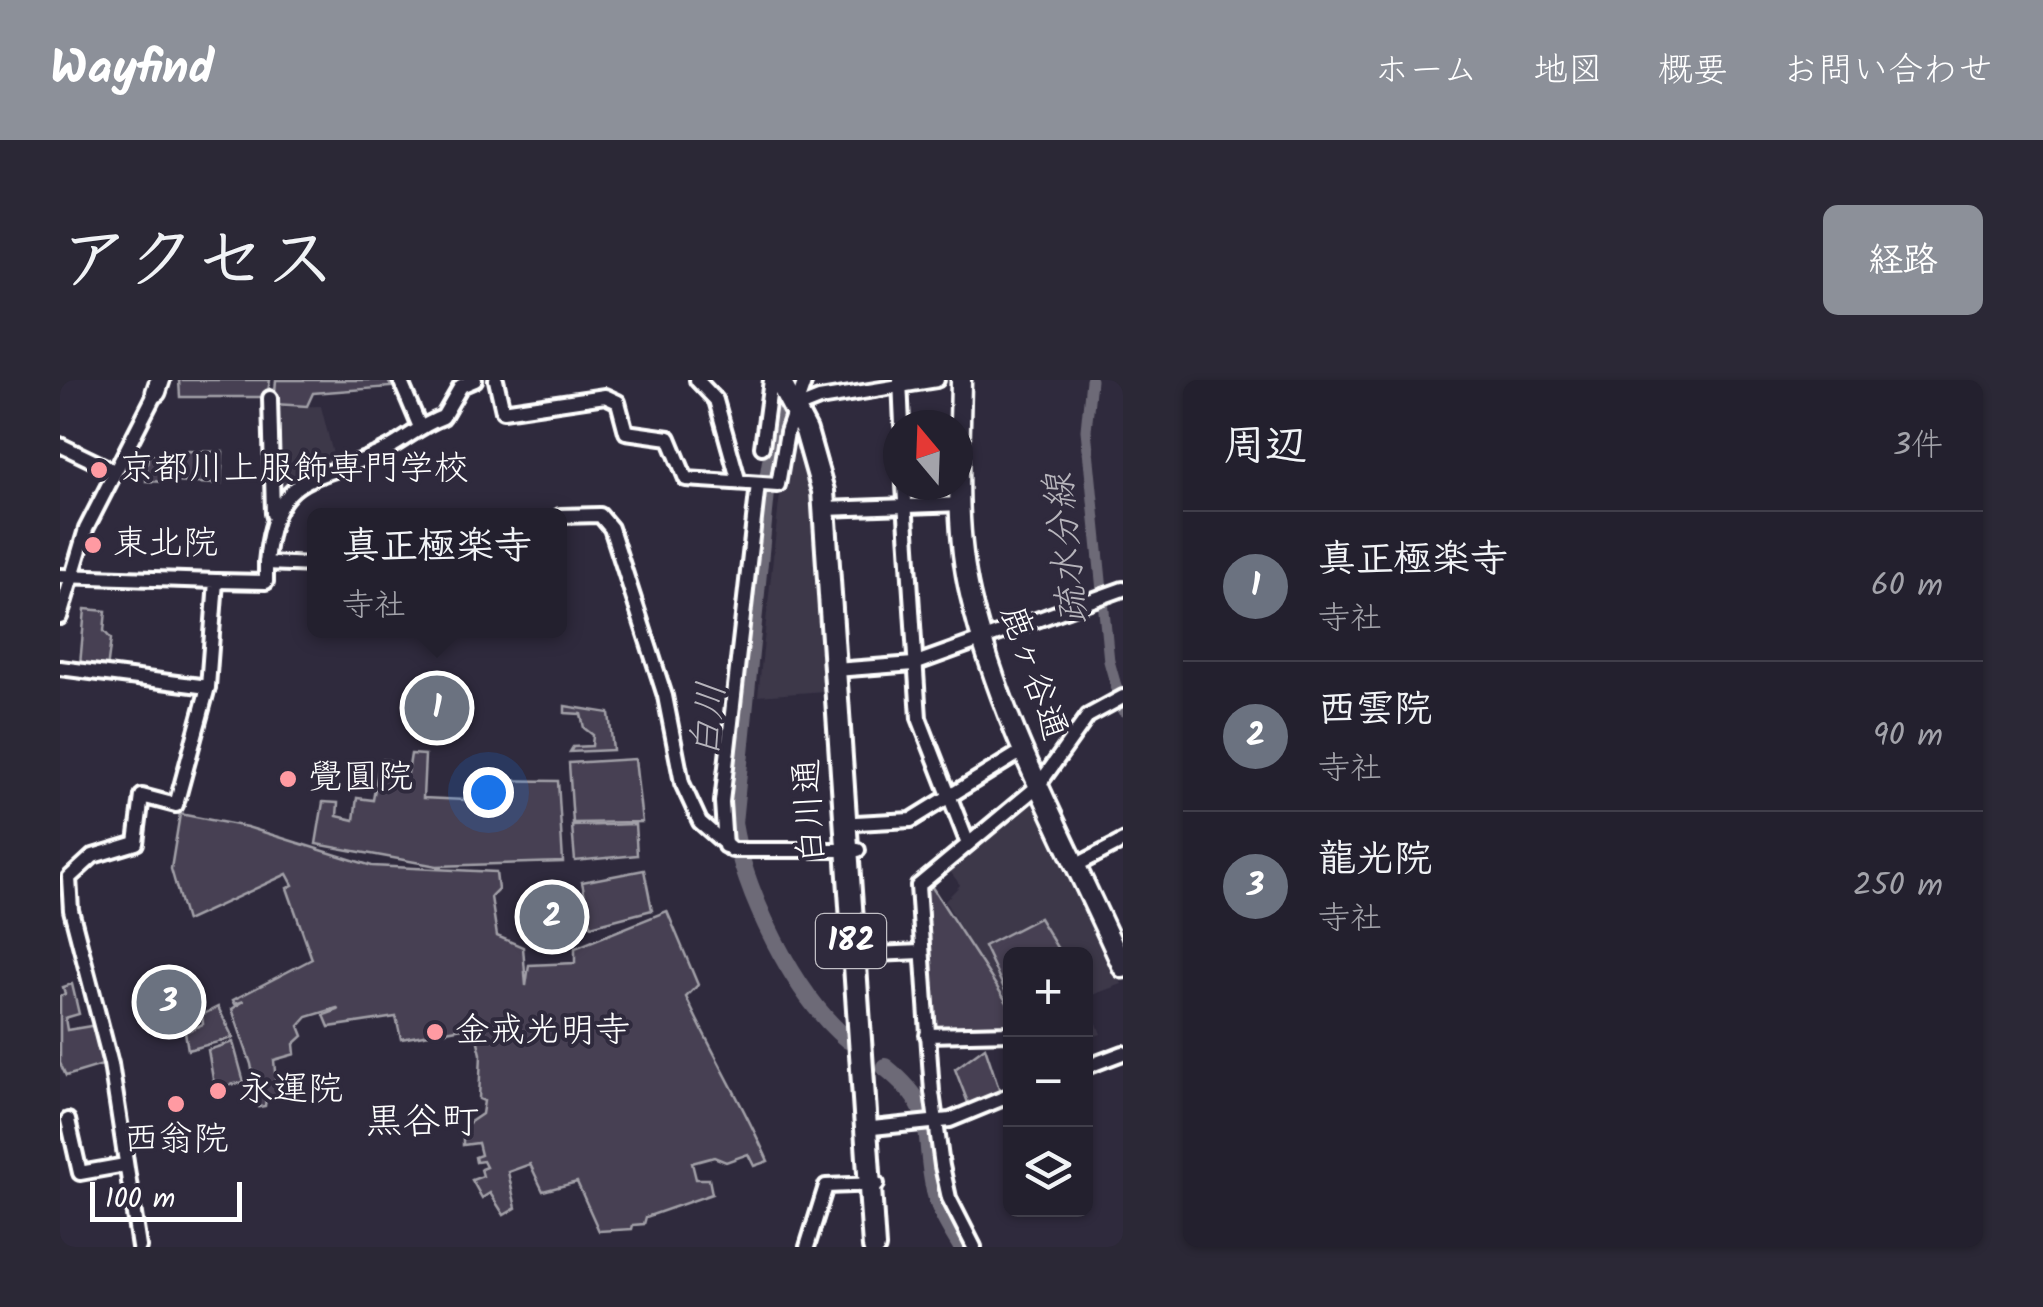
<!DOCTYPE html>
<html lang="ja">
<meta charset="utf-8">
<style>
body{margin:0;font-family:Kalam,"Klee One",sans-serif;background:#2b2836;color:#f1f3f6}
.controls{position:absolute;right:30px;bottom:30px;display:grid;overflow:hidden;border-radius:15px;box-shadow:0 2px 8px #0004}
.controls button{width:90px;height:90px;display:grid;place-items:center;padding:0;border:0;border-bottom:2px solid #403e4a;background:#23202e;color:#f1f3f6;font:50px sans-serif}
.compass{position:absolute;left:823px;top:30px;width:90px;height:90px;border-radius:50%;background:#23202e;box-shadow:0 2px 8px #0004;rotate:341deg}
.scale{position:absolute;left:30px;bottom:25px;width:152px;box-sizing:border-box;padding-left:10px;border:5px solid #fff;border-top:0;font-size:28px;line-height:35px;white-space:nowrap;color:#fff;-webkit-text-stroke:8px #2f2a3d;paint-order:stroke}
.you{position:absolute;left:428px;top:412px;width:35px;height:35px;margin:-25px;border:8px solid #fff;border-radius:50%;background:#1a73e8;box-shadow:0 0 0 15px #1a73e833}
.badge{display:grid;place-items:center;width:65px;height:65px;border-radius:50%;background:#8c9099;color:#fff;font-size:32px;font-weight:700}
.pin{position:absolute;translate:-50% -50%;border:5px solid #fff;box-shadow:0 2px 10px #0006}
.popup{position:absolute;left:247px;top:128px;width:260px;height:130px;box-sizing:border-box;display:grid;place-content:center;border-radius:15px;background:#23202e;filter:drop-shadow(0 2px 8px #0005);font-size:32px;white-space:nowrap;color:#a3a3aa}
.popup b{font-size:38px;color:#f1f3f6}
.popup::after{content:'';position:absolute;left:50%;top:100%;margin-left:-20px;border:20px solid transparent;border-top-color:#23202e}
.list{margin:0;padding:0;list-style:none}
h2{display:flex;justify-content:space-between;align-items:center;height:130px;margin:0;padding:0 40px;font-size:42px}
h2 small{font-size:32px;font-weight:400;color:#a3a3aa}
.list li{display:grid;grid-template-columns:65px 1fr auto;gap:30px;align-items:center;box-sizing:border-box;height:150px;padding:0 40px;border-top:2px solid #403e4a}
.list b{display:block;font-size:38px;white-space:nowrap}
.list p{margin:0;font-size:32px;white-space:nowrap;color:#a3a3aa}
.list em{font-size:32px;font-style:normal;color:#a3a3aa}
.icon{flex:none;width:55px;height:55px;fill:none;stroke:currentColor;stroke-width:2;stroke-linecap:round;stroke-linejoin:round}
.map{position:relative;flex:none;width:1063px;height:867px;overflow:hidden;border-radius:15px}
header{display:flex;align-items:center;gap:60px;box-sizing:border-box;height:140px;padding:0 50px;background:#8c9099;color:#fff}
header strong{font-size:48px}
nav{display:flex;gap:55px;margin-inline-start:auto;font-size:35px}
.intro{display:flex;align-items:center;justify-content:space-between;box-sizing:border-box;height:240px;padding:0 60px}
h1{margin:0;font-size:70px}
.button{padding:25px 45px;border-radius:15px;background:#8c9099;color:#fff;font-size:35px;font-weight:700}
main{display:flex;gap:60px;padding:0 60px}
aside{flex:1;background:#23202e;border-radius:15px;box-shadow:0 2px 8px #0004}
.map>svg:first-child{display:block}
.built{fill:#3c3749}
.green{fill:#464152;stroke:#a2a0a8;stroke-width:2.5}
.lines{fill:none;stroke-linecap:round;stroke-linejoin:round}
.canal{stroke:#6d6a77;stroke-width:11}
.river{stroke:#6d6a77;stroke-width:18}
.street-casing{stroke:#fff;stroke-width:20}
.secondary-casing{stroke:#fff;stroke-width:25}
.primary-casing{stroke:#fff;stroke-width:28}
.street{stroke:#2f2a3d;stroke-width:12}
.secondary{stroke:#2f2a3d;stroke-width:18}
.primary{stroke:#2f2a3d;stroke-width:20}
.poi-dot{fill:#ff9aa2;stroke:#2f2a3d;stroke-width:4}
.labels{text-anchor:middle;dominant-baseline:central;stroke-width:8;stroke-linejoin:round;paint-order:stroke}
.shield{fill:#2f2a3d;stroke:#c1bfc5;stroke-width:2.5}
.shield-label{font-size:32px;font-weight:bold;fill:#fff}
.poi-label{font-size:35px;fill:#fff;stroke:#2f2a3d;text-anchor:start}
.street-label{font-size:35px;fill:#fff;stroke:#2f2a3d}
.water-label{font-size:38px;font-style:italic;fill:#b6b4bb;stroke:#2f2a3d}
.neighbourhood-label{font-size:38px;fill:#fff;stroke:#2f2a3d}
</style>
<header>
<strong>Wayfind</strong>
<nav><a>ホーム</a><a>地図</a><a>概要</a><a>お問い合わせ</a></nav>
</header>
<div class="intro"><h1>アクセス</h1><a class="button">経路</a></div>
<main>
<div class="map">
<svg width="1063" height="867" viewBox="0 0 1063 867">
<rect width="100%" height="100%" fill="#2f2a3d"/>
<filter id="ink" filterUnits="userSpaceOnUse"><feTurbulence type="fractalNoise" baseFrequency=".01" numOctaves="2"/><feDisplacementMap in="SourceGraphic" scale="20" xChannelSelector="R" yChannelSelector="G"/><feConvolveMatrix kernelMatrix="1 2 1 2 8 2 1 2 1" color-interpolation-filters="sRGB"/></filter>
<g filter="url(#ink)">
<g class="built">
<path d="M 261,26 L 275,82 L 253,90 L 220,120 L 215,118 L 218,27 Z"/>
<path d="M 740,68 L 751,109 L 765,311 L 698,316 L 719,122 L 728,69 Z"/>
<path d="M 971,420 L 975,420 L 1062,604 L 1027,617 L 1041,654 L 1026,659 L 1026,574 L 951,574 L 950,635 L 885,521 L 900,505 L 887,487 Z"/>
</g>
<g class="green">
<path d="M 119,0 L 210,0 L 207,17 L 120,17 Z"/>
<path d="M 216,0 L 328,0 L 331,7 L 253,13 L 247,26 L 214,24 Z"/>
<path d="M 126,71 L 163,72 L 161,104 L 86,101 L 88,75 L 117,77 Z"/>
<path d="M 25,229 L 46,231 L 44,251 L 51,259 L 47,290 L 20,285 Z"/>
<path d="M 505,326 L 549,333 L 553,370 L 510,372 L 513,367 L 532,366 L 533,355 L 524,348 L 521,334 L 505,333 Z"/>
<path d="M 351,374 L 365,375 L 363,418 L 405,420 L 406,410 L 414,410 L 414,400 L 498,401 L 503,482 L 377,486 L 256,464 L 263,422 L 278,423 L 277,436 L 294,440 L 297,418 L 313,420 L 320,379 L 329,380 L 328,391 L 348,393 Z"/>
<path d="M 575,379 L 582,442 L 513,443 L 509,383 Z"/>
<path d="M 120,434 L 187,447 L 312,486 L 436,492 L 438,510 L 431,517 L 437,556 L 463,567 L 466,606 L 469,585 L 515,583 L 515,568 L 607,531 L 638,605 L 626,617 C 652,673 683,724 708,781 L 694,786 L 688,774 L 666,782 L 654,777 L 632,783 L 636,799 L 649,799 L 652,814 L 586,837 L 584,844 L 573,845 L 572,849 L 539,851 L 517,802 L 483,811 L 470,784 L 448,792 L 456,828 L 444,835 L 430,813 L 422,818 L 412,800 L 423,796 L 421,789 L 426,787 L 423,781 L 416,782 L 415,777 L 421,775 L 418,763 L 403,765 L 403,747 L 422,734 L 424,721 L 419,719 L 421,674 L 414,646 L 341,659 L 336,637 L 269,647 L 264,635 L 278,630 L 277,628 L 247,637 L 239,646 L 243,656 L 234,664 L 235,674 L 214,680 L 217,715 L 206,718 L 205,726 L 199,727 L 191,684 L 172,629 L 184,621 L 175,624 L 173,620 L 252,579 L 227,508 L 233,505 L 227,494 L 126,541 L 111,489 Z"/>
<path d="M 575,444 L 577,475 L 515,481 L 512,446 Z"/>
<path d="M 584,490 L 592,530 L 531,546 L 522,502 Z"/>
<path d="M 868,501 L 948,624 L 950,647 L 883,650 L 871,643 L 862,511 Z"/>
<path d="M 979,538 L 1001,574 L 951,574 L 950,621 L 924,566 Z"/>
<path d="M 12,604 L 19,634 L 5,638 L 7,650 L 37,645 L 46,684 L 6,696 L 0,683 L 0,616 L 5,614 L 3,607 Z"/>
<path d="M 158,627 L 173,658 L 128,670 L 125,652 L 143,644 L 142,635 Z"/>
<path d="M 173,662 L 184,702 L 160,707 L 153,699 L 148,670 Z"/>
<path d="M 925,667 L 941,715 L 910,728 L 895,689 Z"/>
</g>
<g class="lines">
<path class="canal" d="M 1031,0 L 1026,50 L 1049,281 L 1063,331"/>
<g class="river">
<path d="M 734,0 L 719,31 L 706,112 L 673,443 C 684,512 734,616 788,660"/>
<path d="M 825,687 C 882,733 861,751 875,811 C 880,832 891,849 902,867"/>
</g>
<g class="street-casing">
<g id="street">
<path d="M 340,0 L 359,45"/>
<path d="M 436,0 L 443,31 L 545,16 L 558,22 L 566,52 L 609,58 L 626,99 L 718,105 L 727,52 L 745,0"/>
<path d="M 637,0 L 656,20 L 678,99"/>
<path d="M 840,0 L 842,45"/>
<path d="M 210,18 L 213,134"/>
<path d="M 734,29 L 759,19 L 877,0"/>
<path d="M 0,65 L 52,90"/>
<path d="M 702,67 L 711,0"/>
<path d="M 844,105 L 859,338 L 908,464"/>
<path d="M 765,129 L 902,124"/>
<path d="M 500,136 L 540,135 L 551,148 L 605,316 L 622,403 L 640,442 L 672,470 L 798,470"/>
<path d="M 255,185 L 206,183 C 215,83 260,105 329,68 C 349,57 361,45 383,37 L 401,6 L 415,0"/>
<path d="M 0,196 L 156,201 L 148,307 L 116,425 L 82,416 L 76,463 L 33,476 L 9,498 L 11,530 L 51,684 L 79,867"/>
<path d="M 156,201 L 206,202 L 206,183"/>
<path d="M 0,237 L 26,149 L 96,12"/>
<path d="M 0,288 L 148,307"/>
<path d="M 775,290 L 854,284 L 1063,209"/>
<path d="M 796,443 L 851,440 L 964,370"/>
<path d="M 665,466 L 662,422 L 698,104"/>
<path d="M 1015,486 L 1063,461"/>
<path d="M 792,575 L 861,572"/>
<path d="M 867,655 L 951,653"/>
<path d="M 1026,687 L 1063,673"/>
<path d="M 8,740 L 20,793 L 65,785"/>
<path d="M 803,749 L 890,740 L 951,715"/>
<path d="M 747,867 L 766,806 L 817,804"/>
<path d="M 914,867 L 889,818 L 882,786 L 872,712 L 858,506 L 978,406 L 1028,336 L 1063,317"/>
</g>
</g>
<g class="secondary-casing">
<g id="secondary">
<path d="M 901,0 C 900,69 894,146 910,214 C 940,345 1009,465 1063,588"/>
<path d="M 96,12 L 100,0"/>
</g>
</g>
<g class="primary-casing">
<path id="primary" d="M 719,0 L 746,51 L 763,111 L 814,867"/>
</g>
<use href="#street" class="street"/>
<use href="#secondary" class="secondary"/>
<use href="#primary" class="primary"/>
</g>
</g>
<g class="poi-dot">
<circle cx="39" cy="90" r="10"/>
<circle cx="33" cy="165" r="10"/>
<circle cx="228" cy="399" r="10"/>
<circle cx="375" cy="652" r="10"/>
<circle cx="158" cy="711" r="10"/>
<circle cx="116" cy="724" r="10"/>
</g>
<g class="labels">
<rect class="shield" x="756" y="534" width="70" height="54" rx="8"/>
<g class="shield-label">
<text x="791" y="561">182</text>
</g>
<g class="poi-label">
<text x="59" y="90">京都川上服飾専門学校</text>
<text x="53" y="165">東北院</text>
<text x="248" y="399">覺圓院</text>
<text x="395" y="652">金戒光明寺</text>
<text x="178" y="711">永運院</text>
<text x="116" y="761" text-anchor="middle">西翁院</text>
</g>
<g class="street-label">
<text transform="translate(972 293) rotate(71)">鹿ヶ谷通</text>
<text transform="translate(751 431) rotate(-93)">白川通</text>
</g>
<g class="water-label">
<text transform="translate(1008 169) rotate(-96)">疏水分線</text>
<text transform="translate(650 340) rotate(-84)">白川</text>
</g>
<g class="neighbourhood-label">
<text x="362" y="743">黒谷町</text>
</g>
</g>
</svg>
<div class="controls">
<button>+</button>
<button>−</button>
<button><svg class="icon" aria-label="layers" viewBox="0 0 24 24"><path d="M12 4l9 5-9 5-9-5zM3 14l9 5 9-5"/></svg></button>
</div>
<svg class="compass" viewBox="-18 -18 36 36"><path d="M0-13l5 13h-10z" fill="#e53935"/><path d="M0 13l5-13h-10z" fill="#a3a3aa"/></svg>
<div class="scale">100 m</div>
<div class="you"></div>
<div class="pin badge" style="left:377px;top:328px;background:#6b7280">1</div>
<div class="popup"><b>真正極楽寺</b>寺社</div>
<div class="pin badge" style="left:492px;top:537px;background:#6b7280">2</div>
<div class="pin badge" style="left:109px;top:622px;background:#6b7280">3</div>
</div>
<aside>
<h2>周辺<small>3件</small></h2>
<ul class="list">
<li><span class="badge" style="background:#6b7280">1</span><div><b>真正極楽寺</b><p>寺社</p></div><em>60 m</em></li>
<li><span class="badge" style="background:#6b7280">2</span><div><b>西雲院</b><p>寺社</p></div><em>90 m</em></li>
<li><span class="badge" style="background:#6b7280">3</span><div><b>龍光院</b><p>寺社</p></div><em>250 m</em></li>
</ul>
</aside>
</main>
